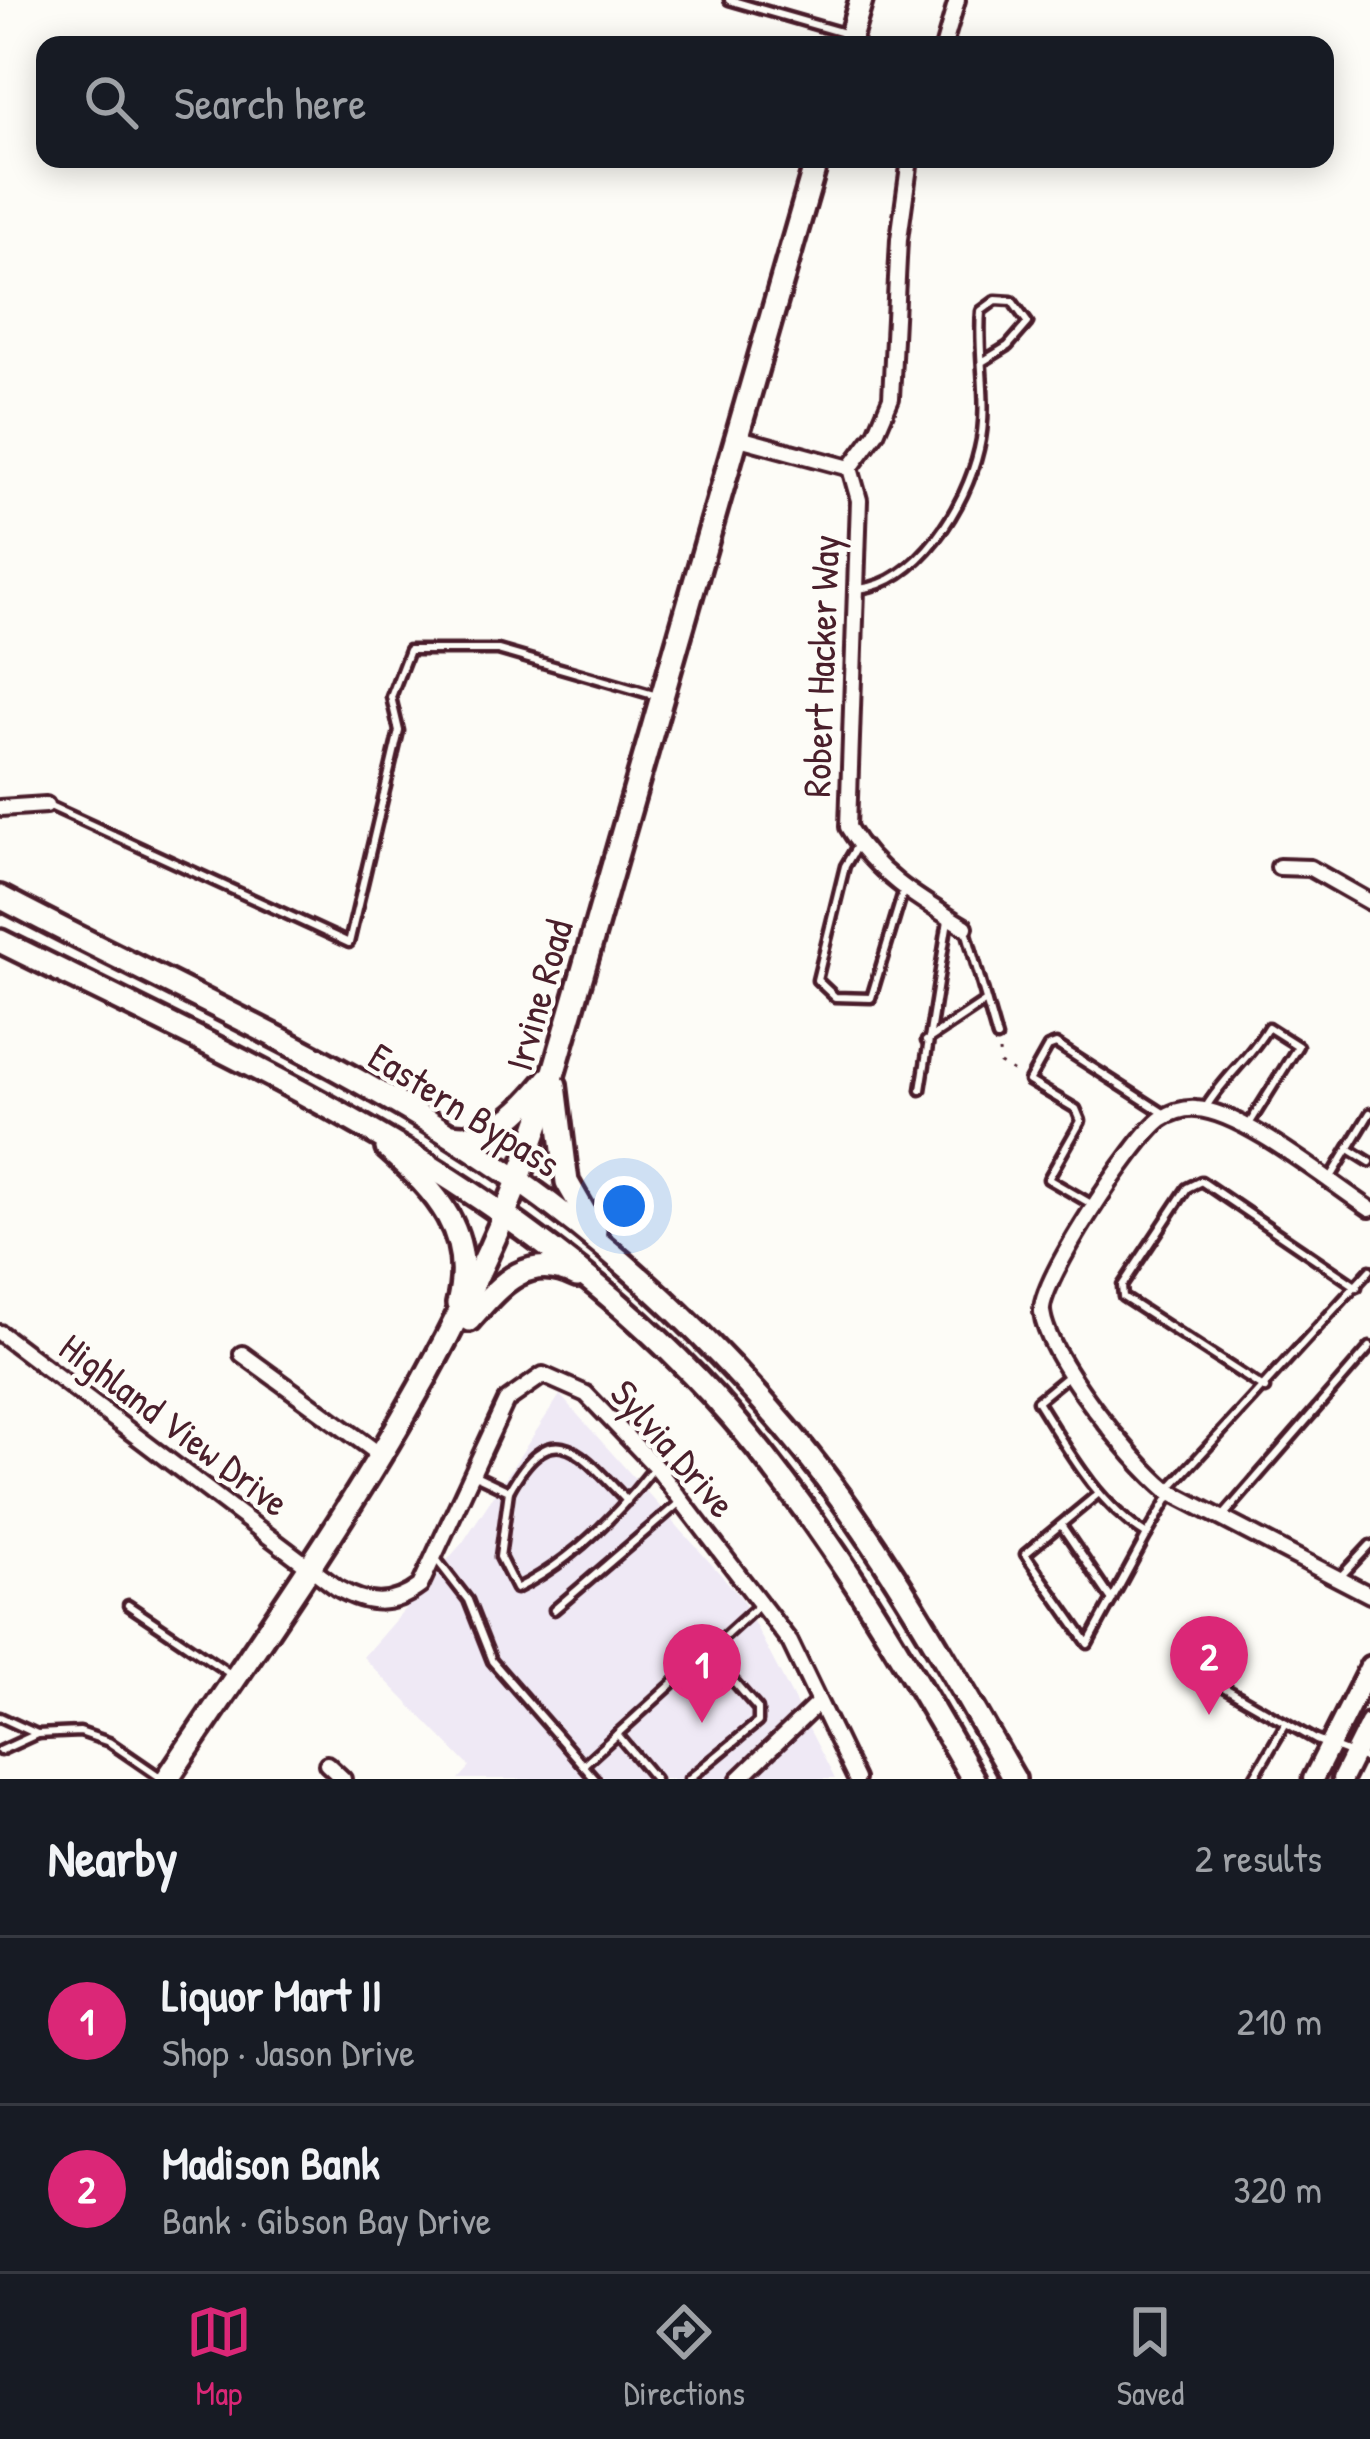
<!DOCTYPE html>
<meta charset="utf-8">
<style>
body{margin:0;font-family:"Patrick Hand",sans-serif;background:#242831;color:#f1f3f6}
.you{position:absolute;left:624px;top:1206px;width:42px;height:42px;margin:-30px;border:9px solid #fff;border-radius:50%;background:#1a73e8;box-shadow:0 0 0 18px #1a73e833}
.badge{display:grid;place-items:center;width:78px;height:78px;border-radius:50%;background:#db2777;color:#fff;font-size:39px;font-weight:700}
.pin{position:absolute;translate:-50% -99px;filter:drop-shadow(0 3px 6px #0008)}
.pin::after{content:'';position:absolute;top:63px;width:42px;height:36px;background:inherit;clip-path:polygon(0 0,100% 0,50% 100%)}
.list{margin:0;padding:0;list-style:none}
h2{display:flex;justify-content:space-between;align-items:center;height:156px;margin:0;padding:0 48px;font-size:51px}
h2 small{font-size:39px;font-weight:400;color:#9ea1a6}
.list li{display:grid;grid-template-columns:78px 1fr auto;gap:36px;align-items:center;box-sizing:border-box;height:168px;padding:0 48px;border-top:3px solid #363941}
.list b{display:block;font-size:45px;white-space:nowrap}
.list p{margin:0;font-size:39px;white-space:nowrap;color:#9ea1a6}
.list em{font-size:39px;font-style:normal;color:#9ea1a6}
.icon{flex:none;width:66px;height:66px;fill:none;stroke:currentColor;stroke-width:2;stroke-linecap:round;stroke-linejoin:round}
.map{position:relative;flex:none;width:1370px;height:1779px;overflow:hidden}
.search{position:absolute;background:#171b24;box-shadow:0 6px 30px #0003;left:36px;right:36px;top:36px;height:132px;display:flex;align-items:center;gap:30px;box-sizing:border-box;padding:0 42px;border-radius:24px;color:#9ea1a6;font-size:45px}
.sheet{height:492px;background:#171b24}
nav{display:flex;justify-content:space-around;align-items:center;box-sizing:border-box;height:168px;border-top:3px solid #363941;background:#171b24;font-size:33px;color:#9ea1a6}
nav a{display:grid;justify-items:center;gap:6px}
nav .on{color:#db2777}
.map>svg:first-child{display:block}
.built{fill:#efe9f5}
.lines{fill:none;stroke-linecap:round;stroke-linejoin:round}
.lane-casing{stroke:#4a1f2b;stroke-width:15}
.street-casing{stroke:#4a1f2b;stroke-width:22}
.secondary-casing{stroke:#4a1f2b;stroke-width:27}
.primary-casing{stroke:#4a1f2b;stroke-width:30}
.path{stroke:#4a1f2b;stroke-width:3;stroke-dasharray:3 9;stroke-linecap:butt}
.lane{stroke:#fdfcf7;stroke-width:6}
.street{stroke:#fdfcf7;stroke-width:14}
.secondary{stroke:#fdfcf7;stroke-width:18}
.primary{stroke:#fdfcf7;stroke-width:21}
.labels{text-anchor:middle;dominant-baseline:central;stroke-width:9;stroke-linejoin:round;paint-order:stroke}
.street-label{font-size:39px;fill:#4a1f2b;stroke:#fdfcf7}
</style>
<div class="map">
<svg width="1370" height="1779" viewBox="0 0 1370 1779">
<rect width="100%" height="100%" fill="#fdfcf7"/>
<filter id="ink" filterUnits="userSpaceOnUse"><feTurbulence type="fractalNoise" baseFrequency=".00833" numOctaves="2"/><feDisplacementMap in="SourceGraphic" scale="24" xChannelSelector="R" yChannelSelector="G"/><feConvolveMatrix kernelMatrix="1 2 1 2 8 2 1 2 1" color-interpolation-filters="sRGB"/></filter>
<g filter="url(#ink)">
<path class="built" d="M 560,1395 L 740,1596 L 835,1779 L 459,1779 L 470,1767 L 363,1657 L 463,1542 Z"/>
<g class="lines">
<g class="lane-casing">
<g id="lane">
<path d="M 729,0 L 847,34"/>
<path d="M 859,589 C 919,582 966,506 979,449 C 990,404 977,356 981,311 L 996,300 L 1012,301 L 1028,323 L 1008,346 L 982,362"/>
<path d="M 50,806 L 349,943 L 399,731 L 391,697 L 409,650 L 498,650 L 657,696"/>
<path d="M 858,844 L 845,866 L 817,980 L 835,997 L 871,998 L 903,892"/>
<path d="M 966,930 L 997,1038"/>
<path d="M 926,1041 L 986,1001"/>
<path d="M 921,1090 L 948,920"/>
<path d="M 1206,1107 C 1225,1076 1249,1059 1268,1027 L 1298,1046 L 1248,1126"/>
<path d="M 1349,1149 L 1370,1162"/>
<path d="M 1330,1179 L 1370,1113"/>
<path d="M 1093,1205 L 1048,1179 L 1081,1121 L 1076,1109 L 1029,1081 L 1048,1047 L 1056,1044 L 1165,1114"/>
<path d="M 1070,1374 L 1037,1401 C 1068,1450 1097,1504 1147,1535 L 1172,1492"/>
<path d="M 1265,1389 L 1123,1297 L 1122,1286 L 1187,1188 L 1201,1181 L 1357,1287"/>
<path d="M 473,1474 L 509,1491 L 500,1557 L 516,1589 C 569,1563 617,1515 653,1469"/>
<path d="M 1170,1488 L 1370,1270"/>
<path d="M 509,1491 C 553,1412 581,1453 627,1501"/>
<path d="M 1099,1493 L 1025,1554 L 1088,1644 L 1147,1535"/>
<path d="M 1224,1515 L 1370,1347"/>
<path d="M 1061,1525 L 1112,1600"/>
<path d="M 437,1560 L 468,1600 L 492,1661 L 595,1779"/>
<path d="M 1341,1576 L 1370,1545"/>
<path d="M 128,1605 L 232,1675"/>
<path d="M 554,1610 L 679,1503"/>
<path d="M 1181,1663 L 1316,1740 L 1370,1761"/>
<path d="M 0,1717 L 37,1734 L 80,1732 L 109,1742 L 160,1777"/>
<path d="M 617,1734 L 655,1779"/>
<path d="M 0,1751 L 37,1734"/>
<path d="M 583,1765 L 758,1606"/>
<path d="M 689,1779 L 758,1722 L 758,1709 L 708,1652"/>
<path d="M 1253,1779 L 1286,1723"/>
</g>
</g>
<g class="street-casing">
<g id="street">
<path d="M 944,45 L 957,0"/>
<path d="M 739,438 L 850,468 L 859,500 L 848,827 C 876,874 919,899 965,927"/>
<path d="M 850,468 L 876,433 L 891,398 L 899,239 L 910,159"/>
<path d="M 0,808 L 46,805"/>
<path d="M 1279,867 L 1310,868 L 1370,902"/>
<path d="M 1370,1209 C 1329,1182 1243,1111 1196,1109 C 1184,1108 1171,1113 1161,1119 C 1135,1138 1039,1282 1042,1312 C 1048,1359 1131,1460 1167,1490 L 1370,1595"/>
<path d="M 0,1333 L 337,1588 C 367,1605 391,1608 420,1586 L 506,1401 L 543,1375 L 586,1394 L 655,1466 L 790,1642 L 856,1779"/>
<path d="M 242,1354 L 383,1457"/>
<path d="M 327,1764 L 343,1779"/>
<path d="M 739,1779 L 817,1704"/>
</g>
</g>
<g class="secondary-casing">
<g id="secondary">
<path d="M 1313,1779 L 1370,1666"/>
<path d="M 1342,1779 L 1370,1723"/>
</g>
</g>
<g class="primary-casing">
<g id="primary">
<path d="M 848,45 L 861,0"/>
<path d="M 0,897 C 171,987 353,1065 512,1176 C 613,1247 706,1334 786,1428 C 877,1535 944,1658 1014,1779"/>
<path d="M 0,941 C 263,1071 536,1190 732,1417 C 828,1529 900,1652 973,1779"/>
<path d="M 555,1085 L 567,1182 L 595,1231"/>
<path d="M 453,1135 C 494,1142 525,1108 549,1078"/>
<path d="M 387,1148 C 437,1192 476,1234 458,1304"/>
<path d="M 469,1320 C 500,1285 527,1251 577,1276"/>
<path d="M 167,1779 C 309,1567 459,1365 540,1120 L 817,159"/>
</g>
</g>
<path class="path" d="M 999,1052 L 1000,1064 L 1018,1074"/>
<use href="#lane" class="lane"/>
<use href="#street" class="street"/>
<use href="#secondary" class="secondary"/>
<use href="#primary" class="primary"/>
</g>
</g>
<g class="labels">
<g class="street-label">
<text transform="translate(820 666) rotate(-88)">Robert Hacker Way</text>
<text transform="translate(538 995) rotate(-74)">Irvine Road</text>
<text transform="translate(465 1109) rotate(32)">Eastern Bypass</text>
<text transform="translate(175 1424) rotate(37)">Highland View Drive</text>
<text transform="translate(674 1448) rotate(49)">Sylvia Drive</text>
</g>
</g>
</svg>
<div class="you"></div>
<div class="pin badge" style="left:702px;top:1723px">1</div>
<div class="pin badge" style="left:1209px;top:1715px">2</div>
<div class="search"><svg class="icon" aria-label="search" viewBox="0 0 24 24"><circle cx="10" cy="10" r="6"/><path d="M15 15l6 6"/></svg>Search here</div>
</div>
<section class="sheet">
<h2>Nearby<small>2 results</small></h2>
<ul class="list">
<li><span class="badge">1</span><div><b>Liquor Mart II</b><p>Shop · Jason Drive</p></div><em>210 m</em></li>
<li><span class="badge">2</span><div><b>Madison Bank</b><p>Bank · Gibson Bay Drive</p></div><em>320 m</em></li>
</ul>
</section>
<nav>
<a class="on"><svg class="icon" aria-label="map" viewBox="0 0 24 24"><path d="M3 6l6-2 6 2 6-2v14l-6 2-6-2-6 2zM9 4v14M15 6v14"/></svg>Map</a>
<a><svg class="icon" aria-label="directions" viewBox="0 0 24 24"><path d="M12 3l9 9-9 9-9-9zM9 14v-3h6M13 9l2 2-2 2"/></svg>Directions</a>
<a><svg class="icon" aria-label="saved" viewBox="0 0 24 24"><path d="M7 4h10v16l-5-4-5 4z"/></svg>Saved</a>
</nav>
